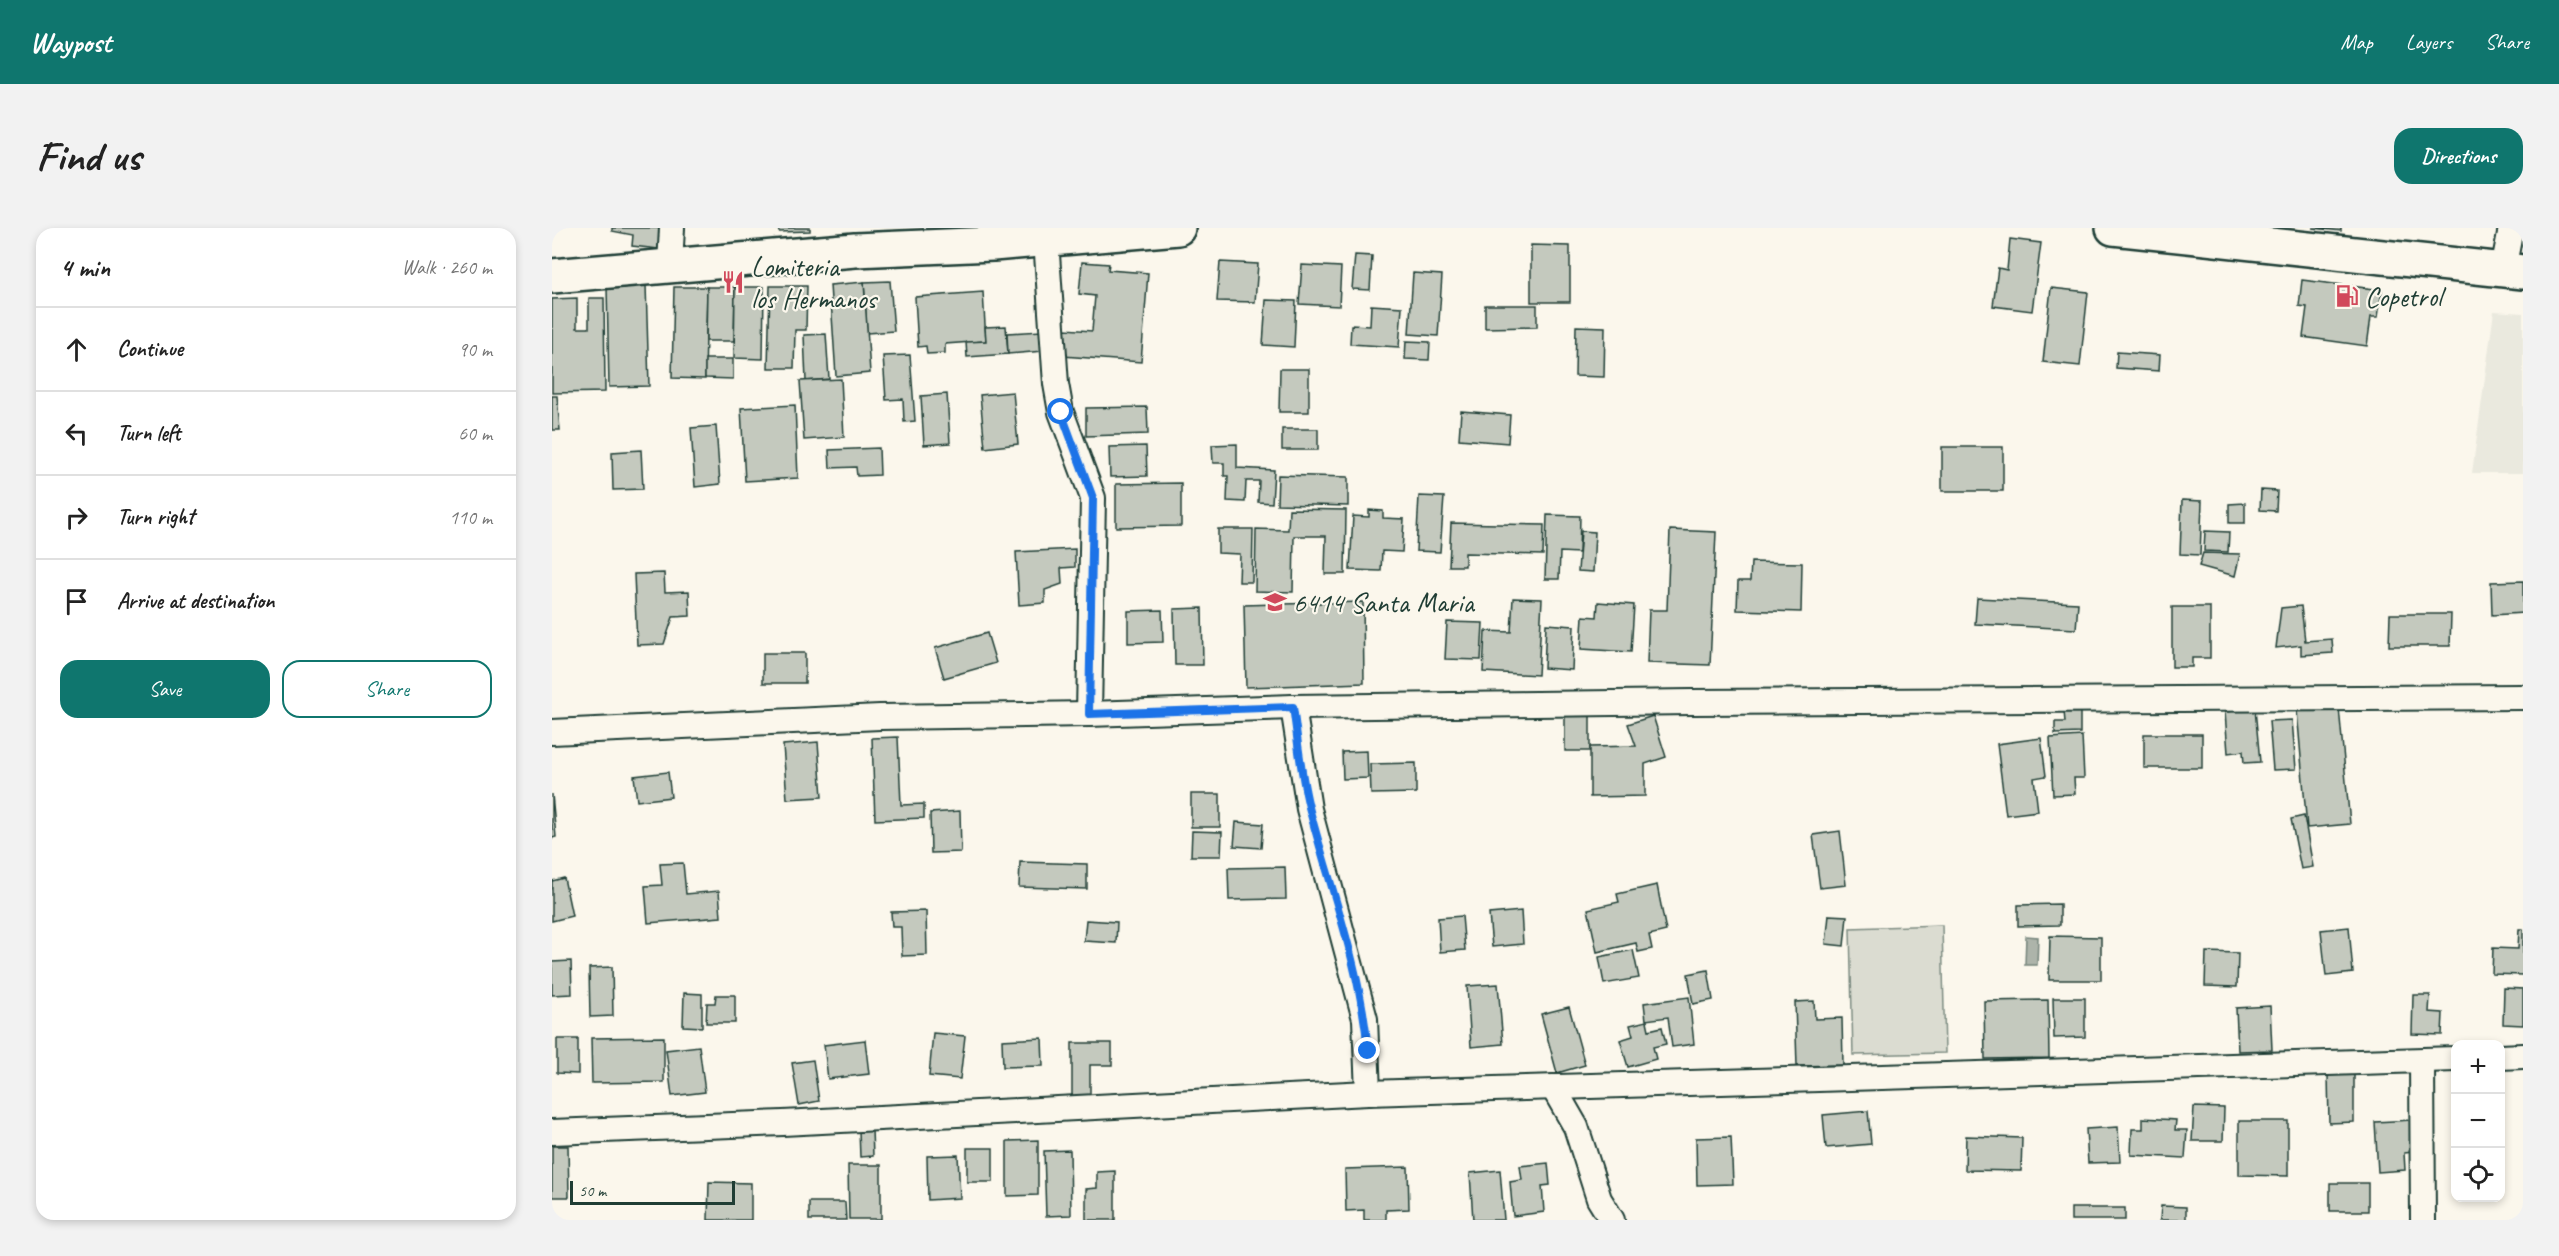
<!DOCTYPE html>
<meta charset="utf-8">
<style>
body{margin:0;font-family:Caveat,sans-serif;background:#f2f2f2;color:#222}
.controls{position:absolute;right:18px;bottom:18px;display:grid;overflow:hidden;border-radius:12px;box-shadow:0 3px 9px #0003}
.controls button{width:54px;height:54px;display:grid;place-items:center;padding:0;border:0;border-bottom:2px solid #e0e0e0;background:#fff;color:#222;font:30px sans-serif}
.scale{position:absolute;left:18px;bottom:15px;width:165px;box-sizing:border-box;padding-left:6px;border:3px solid #1f3d34;border-top:0;font-size:16px;line-height:21px;white-space:nowrap;color:#1f3d34;-webkit-text-stroke:4px #fbf7ec;paint-order:stroke}
.stop{position:absolute;width:18px;height:18px;margin:-14px;border:4px solid #1a73e8;border-radius:50%;background:#fff}
.stop.end{background:#1a73e8;border-color:#fff;box-shadow:0 2px 6px #0008}
.list{margin:0;padding:0;list-style:none}
h2{display:flex;justify-content:space-between;align-items:center;height:78px;margin:0;padding:0 24px;font-size:26px}
h2 small{font-size:20px;font-weight:400;color:#767676}
.list li{display:grid;grid-template-columns:39px 1fr auto;gap:18px;align-items:center;box-sizing:border-box;height:84px;padding:0 24px;border-top:2px solid #e0e0e0}
.list b{display:block;font-size:22px;white-space:nowrap}
.list em{font-size:20px;font-style:normal;color:#767676}
.actions{display:flex;gap:12px;padding:18px 24px}
.actions a{flex:1;padding:14px 0;border:2px solid #0f766e;border-radius:18px;text-align:center;font-size:21px;color:#0f766e}
.actions .main{background:#0f766e;color:#fff}
.icon{flex:none;width:33px;height:33px;fill:none;stroke:currentColor;stroke-width:2;stroke-linecap:round;stroke-linejoin:round}
.map{position:relative;flex:none;width:1971px;height:992px;overflow:hidden;border-radius:18px}
header{display:flex;align-items:center;gap:36px;box-sizing:border-box;height:84px;padding:0 30px;background:#0f766e;color:#fff}
header strong{font-size:28px}
nav{display:flex;gap:33px;margin-inline-start:auto;font-size:21px}
.intro{display:flex;align-items:center;justify-content:space-between;box-sizing:border-box;height:144px;padding:0 36px}
h1{margin:0;font-size:42px}
.button{padding:15px 27px;border-radius:18px;background:#0f766e;color:#fff;font-size:21px;font-weight:700}
main{display:flex;gap:36px;padding:0 36px}
aside{flex:1;background:#fff;border-radius:18px;box-shadow:0 3px 9px #0003}
.map>svg:first-child{display:block}
.built{fill:#eae9de}
.green{fill:#dbdcd1;stroke:#7d8c82;stroke-width:1.5}
.water{fill:#adb4aa;stroke:#74847b;stroke-width:1.5}
.building{fill:#c4c9be;stroke:#1f3d34;stroke-width:1.5}
.lines{fill:none;stroke-linecap:round;stroke-linejoin:round}
.street-casing{stroke:#1f3d34;stroke-width:28}
.primary-casing{stroke:#1f3d34;stroke-width:38}
.street{stroke:#fbf7ec;stroke-width:24}
.primary{stroke:#fbf7ec;stroke-width:33}
.route{stroke:#1a73e8;stroke-width:8}
.labels{text-anchor:middle;dominant-baseline:central;stroke-width:4.5;stroke-linejoin:round;paint-order:stroke}
.poi-label{font-size:28px;fill:#1f3d34;stroke:#fbf7ec;text-anchor:start}
</style>
<header>
<strong>Waypost</strong>
<nav><a>Map</a><a>Layers</a><a>Share</a></nav>
</header>
<div class="intro"><h1>Find us</h1><a class="button">Directions</a></div>
<main>
<aside>
<h2>4 min<small>Walk · 260 m</small></h2>
<ul class="list">
<li><svg class="icon" aria-label="ahead" viewBox="0 0 24 24"><path d="M12 20V5M6 11l6-6 6 6"/></svg><div><b>Continue</b></div><em>90 m</em></li>
<li><svg class="icon" aria-label="left" viewBox="0 0 24 24"><path d="M17 20v-9H6M10 6l-5 5 5 5"/></svg><div><b>Turn left</b></div><em>60 m</em></li>
<li><svg class="icon" aria-label="right" viewBox="0 0 24 24"><path d="M7 20v-9h11M14 6l5 5-5 5"/></svg><div><b>Turn right</b></div><em>110 m</em></li>
<li><svg class="icon" aria-label="arrive" viewBox="0 0 24 24"><path d="M6 21V4h12l-3 4 3 4H6"/></svg><div><b>Arrive at destination</b></div></li>
</ul>
<div class="actions"><a class="main">Save</a><a>Share</a></div>
</aside>
<div class="map">
<svg width="1971" height="992" viewBox="0 0 1971 992">
<rect width="100%" height="100%" fill="#fbf7ec"/>
<filter id="ink" filterUnits="userSpaceOnUse"><feTurbulence type="fractalNoise" baseFrequency=".0167" numOctaves="2"/><feDisplacementMap in="SourceGraphic" scale="12" xChannelSelector="R" yChannelSelector="G"/><feConvolveMatrix kernelMatrix="1 2 1 2 8 2 1 2 1" color-interpolation-filters="sRGB"/></filter>
<g filter="url(#ink)">
<path class="built" d="M 1942,83 L 1971,85 L 1971,245 L 1920,245 Z"/>
<path class="green" d="M 1390,697 L 1393,825 L 1301,827 L 1298,700 Z"/>
<path class="water" d="M 1474,708 L 1486,709 L 1485,737 L 1473,737 Z"/>
<g class="building">
<path d="M 60,0 L 109,0 L 107,21 L 80,18 L 81,7 L 60,3 Z"/>
<path d="M 226,0 L 258,0 L 258,3 L 227,4 Z"/>
<path d="M 1760,0 L 1789,0 L 1789,3 Z"/>
<path d="M 1458,11 L 1489,15 L 1480,83 L 1441,78 L 1446,40 L 1455,42 Z"/>
<path d="M 979,17 L 1018,18 L 1018,74 L 979,74 Z"/>
<path d="M 803,27 L 820,28 L 818,62 L 800,61 Z"/>
<path d="M 530,34 L 557,36 L 556,42 L 596,45 L 589,134 L 511,128 L 513,101 L 540,103 L 543,68 L 527,66 Z"/>
<path d="M 668,34 L 706,36 L 703,74 L 665,73 Z"/>
<path d="M 750,37 L 789,39 L 787,78 L 747,76 Z"/>
<path d="M 861,45 L 890,47 L 886,108 L 857,106 Z"/>
<path d="M 1750,52 L 1830,62 L 1826,89 L 1819,89 L 1815,118 L 1751,109 L 1755,79 L 1747,78 Z"/>
<path d="M 338,53 L 342,103 L 315,105 L 312,54 Z"/>
<path d="M 312,54 L 318,145 L 284,148 L 278,57 Z"/>
<path d="M 94,57 L 97,158 L 57,159 L 55,58 Z"/>
<path d="M 218,58 L 255,58 L 254,102 L 243,102 L 242,140 L 216,140 Z"/>
<path d="M 122,59 L 155,59 L 153,151 L 120,150 Z"/>
<path d="M 155,59 L 183,59 L 182,113 L 154,113 Z"/>
<path d="M 183,59 L 212,59 L 211,131 L 182,130 Z"/>
<path d="M 1499,60 L 1536,64 L 1528,138 L 1491,134 Z"/>
<path d="M 431,64 L 434,113 L 393,116 L 393,125 L 375,126 L 374,118 L 366,119 L 363,69 Z"/>
<path d="M 25,70 L 25,100 L 37,100 L 37,70 L 52,70 L 53,164 L 0,165 L 0,71 Z"/>
<path d="M 714,72 L 744,73 L 742,119 L 711,117 Z"/>
<path d="M 819,77 L 850,79 L 847,119 L 798,116 L 799,97 L 818,98 Z"/>
<path d="M 933,77 L 985,77 L 985,99 L 933,100 Z"/>
<path d="M 454,98 L 456,126 L 415,129 L 414,114 L 434,113 L 433,99 Z"/>
<path d="M 1024,98 L 1053,99 L 1052,149 L 1023,148 Z"/>
<path d="M 490,103 L 491,123 L 456,126 L 455,105 Z"/>
<path d="M 274,106 L 277,151 L 254,153 L 252,107 Z"/>
<path d="M 854,113 L 878,114 L 877,132 L 853,131 Z"/>
<path d="M 1565,124 L 1608,127 L 1607,143 L 1564,140 Z"/>
<path d="M 358,127 L 363,193 L 352,194 L 351,171 L 334,172 L 331,128 Z"/>
<path d="M 153,131 L 181,131 L 181,151 L 153,150 Z"/>
<path d="M 728,141 L 757,141 L 757,184 L 727,184 Z"/>
<path d="M 289,151 L 292,209 L 252,212 L 248,153 Z"/>
<path d="M 461,164 L 466,216 L 433,220 L 428,167 Z"/>
<path d="M 395,166 L 398,215 L 372,217 L 369,168 Z"/>
<path d="M 0,168 L 5,168 L 8,202 L 0,202 Z"/>
<path d="M 243,177 L 246,250 L 193,253 L 189,180 Z"/>
<path d="M 595,179 L 596,206 L 534,208 L 534,180 Z"/>
<path d="M 909,183 L 958,187 L 956,215 L 907,211 Z"/>
<path d="M 164,198 L 168,256 L 143,259 L 139,200 Z"/>
<rect x="730" y="201" width="36" height="21"/>
<path d="M 685,216 L 685,240 L 722,242 L 720,275 L 706,274 L 707,253 L 694,253 L 693,274 L 675,273 L 676,248 L 672,248 L 672,235 L 661,235 L 660,217 Z"/>
<path d="M 594,218 L 595,248 L 558,249 L 557,219 Z"/>
<rect x="1390" y="219" width="61" height="44"/>
<path d="M 327,220 L 328,247 L 305,248 L 304,239 L 278,240 L 277,222 Z"/>
<path d="M 89,222 L 91,261 L 61,262 L 60,224 Z"/>
<path d="M 726,247 L 796,249 L 796,278 L 725,276 Z"/>
<path d="M 629,255 L 629,298 L 564,299 L 564,256 Z"/>
<path d="M 1709,262 L 1725,263 L 1724,283 L 1708,282 Z"/>
<path d="M 867,268 L 892,269 L 888,324 L 864,323 Z"/>
<path d="M 1630,272 L 1650,273 L 1648,327 L 1628,326 Z"/>
<path d="M 1693,275 L 1693,295 L 1677,295 L 1677,276 Z"/>
<path d="M 737,281 L 794,282 L 793,346 L 773,346 L 774,308 L 742,308 L 741,364 L 703,363 L 704,301 L 736,302 Z"/>
<path d="M 817,282 L 831,283 L 831,290 L 852,291 L 850,324 L 830,323 L 829,343 L 798,342 L 801,288 L 817,289 Z"/>
<path d="M 995,287 L 1028,288 L 1027,325 L 1008,324 L 1007,351 L 993,351 Z"/>
<path d="M 899,295 L 992,297 L 991,327 L 913,325 L 913,338 L 897,338 Z"/>
<path d="M 666,301 L 701,301 L 700,354 L 687,354 L 688,326 L 666,325 Z"/>
<path d="M 1118,302 L 1164,304 L 1158,437 L 1095,435 L 1097,382 L 1115,382 Z"/>
<path d="M 1029,303 L 1043,304 L 1041,344 L 1026,343 Z"/>
<path d="M 1653,303 L 1677,304 L 1676,324 L 1652,323 Z"/>
<path d="M 523,321 L 523,339 L 509,340 L 510,356 L 493,362 L 493,375 L 467,377 L 464,324 Z"/>
<path d="M 1651,325 L 1688,326 L 1683,348 L 1647,338 Z"/>
<path d="M 1199,334 L 1250,335 L 1249,384 L 1185,382 L 1186,353 L 1198,353 Z"/>
<path d="M 112,345 L 113,364 L 137,363 L 138,388 L 121,389 L 112,416 L 85,417 L 82,346 Z"/>
<path d="M 1971,353 L 1971,385 L 1940,387 L 1939,354 Z"/>
<path d="M 961,370 L 990,371 L 986,447 L 931,444 L 933,403 L 959,404 Z"/>
<path d="M 1425,370 L 1526,375 L 1524,401 L 1423,396 Z"/>
<path d="M 811,374 L 812,455 L 694,459 L 692,377 Z"/>
<path d="M 1046,374 L 1082,377 L 1079,424 L 1029,421 L 1031,388 L 1045,389 Z"/>
<path d="M 1749,378 L 1753,413 L 1780,411 L 1781,425 L 1749,427 L 1749,417 L 1724,420 L 1729,380 Z"/>
<path d="M 1620,379 L 1658,379 L 1658,430 L 1640,430 L 1640,439 L 1620,439 Z"/>
<path d="M 650,380 L 651,437 L 623,437 L 622,381 Z"/>
<path d="M 610,382 L 611,414 L 576,415 L 576,383 Z"/>
<path d="M 1838,386 L 1899,386 L 1898,418 L 1837,418 Z"/>
<path d="M 895,394 L 931,395 L 929,432 L 893,431 Z"/>
<path d="M 994,396 L 1022,398 L 1020,442 L 992,440 Z"/>
<path d="M 435,405 L 444,435 L 392,450 L 383,420 Z"/>
<rect x="211" y="425" width="42" height="30"/>
<path d="M 1787,480 L 1798,596 L 1755,600 L 1745,482 Z"/>
<path d="M 1703,481 L 1708,534 L 1692,535 L 1691,523 L 1676,525 L 1673,484 Z"/>
<path d="M 1512,483 L 1528,483 L 1528,505 L 1503,506 L 1503,494 L 1513,494 Z"/>
<rect x="1013" y="488" width="25" height="35"/>
<path d="M 1101,488 L 1114,529 L 1093,536 L 1093,568 L 1038,569 L 1038,519 L 1084,518 L 1076,496 Z"/>
<path d="M 1740,492 L 1744,541 L 1721,542 L 1717,493 Z"/>
<rect x="1592" y="506" width="58" height="34"/>
<path d="M 1530,508 L 1532,550 L 1522,550 L 1523,566 L 1501,567 L 1498,510 Z"/>
<path d="M 346,509 L 349,577 L 372,576 L 372,590 L 323,592 L 320,510 Z"/>
<path d="M 1489,510 L 1494,548 L 1482,550 L 1486,583 L 1454,587 L 1445,516 Z"/>
<path d="M 266,514 L 270,569 L 235,571 L 231,517 Z"/>
<path d="M 815,523 L 816,550 L 791,551 L 790,524 Z"/>
<path d="M 864,535 L 864,565 L 819,566 L 818,536 Z"/>
<path d="M 116,544 L 119,569 L 85,573 L 82,548 Z"/>
<path d="M 0,566 L 4,609 L 0,610 Z"/>
<rect x="639" y="566" width="29" height="33"/>
<path d="M 408,583 L 409,624 L 379,625 L 378,585 Z"/>
<path d="M 1752,588 L 1761,639 L 1749,641 L 1739,591 Z"/>
<path d="M 684,594 L 711,596 L 709,620 L 682,618 Z"/>
<path d="M 640,603 L 670,604 L 669,628 L 639,628 Z"/>
<path d="M 1288,603 L 1294,657 L 1268,660 L 1261,607 Z"/>
<path d="M 468,634 L 535,636 L 535,661 L 467,659 Z"/>
<path d="M 131,635 L 134,666 L 167,663 L 169,689 L 96,695 L 93,658 L 110,657 L 108,636 Z"/>
<path d="M 733,639 L 734,671 L 677,672 L 676,640 Z"/>
<path d="M 12,650 L 20,688 L 0,693 L 0,653 Z"/>
<path d="M 1105,657 L 1114,703 L 1097,707 L 1100,721 L 1086,724 L 1084,715 L 1045,724 L 1036,681 L 1067,674 L 1065,666 Z"/>
<path d="M 1508,676 L 1508,697 L 1466,698 L 1466,677 Z"/>
<path d="M 374,683 L 375,727 L 350,728 L 349,699 L 340,699 L 339,684 Z"/>
<path d="M 969,683 L 971,716 L 940,719 L 937,686 Z"/>
<path d="M 1277,687 L 1295,688 L 1292,718 L 1274,716 Z"/>
<path d="M 910,688 L 913,722 L 888,724 L 886,690 Z"/>
<path d="M 534,692 L 565,694 L 564,715 L 532,713 Z"/>
<path d="M 1797,699 L 1801,745 L 1774,748 L 1769,702 Z"/>
<path d="M 1967,701 L 1971,701 L 1971,747 L 1940,746 L 1941,720 L 1966,721 Z"/>
<path d="M 1498,708 L 1549,709 L 1549,752 L 1497,752 Z"/>
<path d="M 1081,722 L 1087,750 L 1052,756 L 1047,729 Z"/>
<path d="M 1654,724 L 1686,725 L 1685,759 L 1653,758 Z"/>
<path d="M 19,733 L 20,766 L 0,767 L 0,734 Z"/>
<path d="M 60,739 L 61,788 L 38,789 L 37,740 Z"/>
<path d="M 1156,742 L 1161,772 L 1141,776 L 1136,746 Z"/>
<path d="M 946,756 L 951,816 L 919,819 L 915,758 Z"/>
<path d="M 1952,760 L 1971,761 L 1971,797 L 1951,796 Z"/>
<path d="M 132,765 L 150,766 L 150,799 L 131,798 Z"/>
<path d="M 164,767 L 183,767 L 183,795 L 154,795 L 155,775 L 163,775 Z"/>
<path d="M 1861,767 L 1878,767 L 1877,784 L 1891,785 L 1890,807 L 1860,806 Z"/>
<path d="M 1137,769 L 1142,816 L 1120,819 L 1116,789 L 1094,792 L 1092,775 Z"/>
<path d="M 1501,770 L 1533,770 L 1533,809 L 1502,810 Z"/>
<path d="M 1496,772 L 1497,830 L 1433,831 L 1432,773 Z"/>
<path d="M 1262,773 L 1263,791 L 1290,790 L 1291,837 L 1245,838 L 1243,774 Z"/>
<path d="M 1718,778 L 1720,822 L 1686,823 L 1684,780 Z"/>
<path d="M 1017,779 L 1033,837 L 1005,845 L 989,786 Z"/>
<path d="M 1095,793 L 1097,802 L 1110,799 L 1114,816 L 1101,819 L 1104,831 L 1076,839 L 1068,812 L 1081,808 L 1078,797 Z"/>
<path d="M 381,805 L 413,808 L 408,851 L 377,848 Z"/>
<path d="M 112,809 L 112,854 L 40,855 L 39,810 Z"/>
<path d="M 490,810 L 491,838 L 451,839 L 450,812 Z"/>
<path d="M 5,811 L 26,811 L 26,846 L 5,845 Z"/>
<path d="M 313,812 L 317,846 L 276,851 L 272,817 Z"/>
<path d="M 520,815 L 560,815 L 560,837 L 538,837 L 538,871 L 520,871 Z"/>
<path d="M 147,818 L 153,864 L 120,868 L 114,822 Z"/>
<path d="M 261,832 L 267,873 L 247,877 L 240,835 Z"/>
<path d="M 1776,846 L 1802,846 L 1802,894 L 1777,895 Z"/>
<path d="M 1642,879 L 1672,880 L 1671,913 L 1640,913 Z"/>
<path d="M 1316,883 L 1319,916 L 1274,920 L 1271,887 Z"/>
<path d="M 1591,890 L 1624,892 L 1623,902 L 1635,902 L 1633,930 L 1579,927 L 1580,901 L 1591,901 Z"/>
<path d="M 1860,892 L 1861,924 L 1852,925 L 1853,942 L 1826,944 L 1823,894 Z"/>
<path d="M 1687,893 L 1736,893 L 1736,948 L 1687,947 Z"/>
<path d="M 1566,899 L 1568,934 L 1536,935 L 1534,901 Z"/>
<path d="M 307,902 L 320,902 L 321,928 L 308,929 Z"/>
<path d="M 1414,908 L 1470,910 L 1469,943 L 1413,942 Z"/>
<path d="M 1179,909 L 1181,956 L 1145,957 L 1144,910 Z"/>
<path d="M 486,912 L 486,967 L 455,968 L 455,913 Z"/>
<path d="M 0,918 L 16,918 L 17,969 L 0,969 Z"/>
<rect x="415" y="920" width="26" height="34"/>
<path d="M 518,922 L 519,987 L 494,988 L 492,923 Z"/>
<path d="M 406,927 L 408,970 L 376,972 L 375,928 Z"/>
<path d="M 996,935 L 998,957 L 990,958 L 992,984 L 961,988 L 958,954 L 970,952 L 968,938 Z"/>
<path d="M 296,937 L 329,937 L 329,991 L 297,991 Z"/>
<path d="M 856,939 L 857,981 L 834,982 L 834,992 L 812,992 L 812,982 L 794,983 L 793,941 Z"/>
<path d="M 948,942 L 952,992 L 921,992 L 918,945 Z"/>
<path d="M 563,943 L 563,992 L 534,992 L 534,961 L 545,960 L 545,944 Z"/>
<path d="M 157,954 L 199,955 L 199,992 L 156,992 Z"/>
<rect x="1778" y="955" width="38" height="28"/>
<path d="M 257,974 L 293,974 L 294,992 L 257,992 Z"/>
<path d="M 1609,978 L 1634,979 L 1634,992 L 1608,992 Z"/>
<rect x="1519" y="980" width="54" height="12"/>
</g>
<g class="lines">
<g class="street-casing">
<g id="street">
<path d="M 494,12 L 504,156 L 509,184 L 541,270 L 537,486"/>
<path d="M 118,37 L 120,0"/>
<path d="M 1951,42 L 1959,0"/>
<path d="M 741,479 L 757,581 L 813,791 L 816,865"/>
<path d="M 0,504 L 328,489 L 537,486 L 741,479 L 1139,474 L 1971,469"/>
<path d="M 1948,829 L 1971,828"/>
<path d="M 1870,833 L 1871,992"/>
<path d="M 1001,859 L 1024,899 L 1047,971 L 1060,992"/>
<path d="M 0,904 L 231,895 L 816,865 L 1904,831"/>
</g>
</g>
<g class="primary-casing">
<g id="primary">
<path d="M 1561,0 L 1971,44"/>
<path d="M 0,48 L 303,22 L 441,16 L 626,0"/>
</g>
</g>
<use href="#street" class="street"/>
<use href="#primary" class="primary"/>
</g>
</g>
<g class="lines" filter="url(#ink)">
<path class="route" d="M 509,184 L 541,270 L 537,486 L 741,479 C 746,513 749,550 758,583 C 779,662 809,741 816,823"/>
</g>
<defs>
<g id="restaurant-bare" transform="scale(1.8)"><path d="M-5-6h1v4h1v-4h1v4h1v-4h1v5L-1.5 .5V6h-2V.5L-5-1ZM5-6V6H3V1.5H1.5Q1.5-4 5-6Z" fill="#d1495b" stroke="#fbf7ec" stroke-width="2.5" paint-order="stroke"/></g>
<g id="fuel-bare" transform="scale(1.8)"><path d="M-5.5-6h7V0h2V4h1.3V-2.5L3-4.5l.8-.8L6-3V5H2.5V1h-1V6h-7ZM-4.2-4.7v3.2H.2V-4.7Z" fill="#d1495b" stroke="#fbf7ec" stroke-width="2.5" paint-order="stroke"/></g>
<g id="school-bare" transform="scale(1.8)"><path d="M0-5L7-2L0 1L-7-2ZM-4 1L0 2.5L4 1V4Q0 6-4 4Z" fill="#d1495b" stroke="#fbf7ec" stroke-width="2.5" paint-order="stroke"/></g>
</defs>
<g fill-rule="evenodd">
<use href="#restaurant-bare" x="181" y="54"/>
<use href="#fuel-bare" x="1795" y="68"/>
<use href="#school-bare" x="723" y="374"/>
</g>
<g class="labels">
<g class="poi-label">
<text x="199" y="38">Lomiteria<tspan x="199" dy="32">los Hermanos</tspan></text>
<text x="1813" y="68">Copetrol</text>
<text x="741" y="374">6414 Santa Maria</text>
</g>
</g>
</svg>
<div class="controls">
<button>+</button>
<button>−</button>
<button><svg class="icon" aria-label="locate" viewBox="0 0 24 24"><circle cx="12" cy="12" r="6"/><path d="M12 2v4M12 18v4M2 12h4M18 12h4"/></svg></button>
</div>
<div class="scale">50 m</div>
<div class="stop" style="left:509px;top:184px"></div>
<div class="stop end" style="left:816px;top:823px"></div>
</div>
</main>
